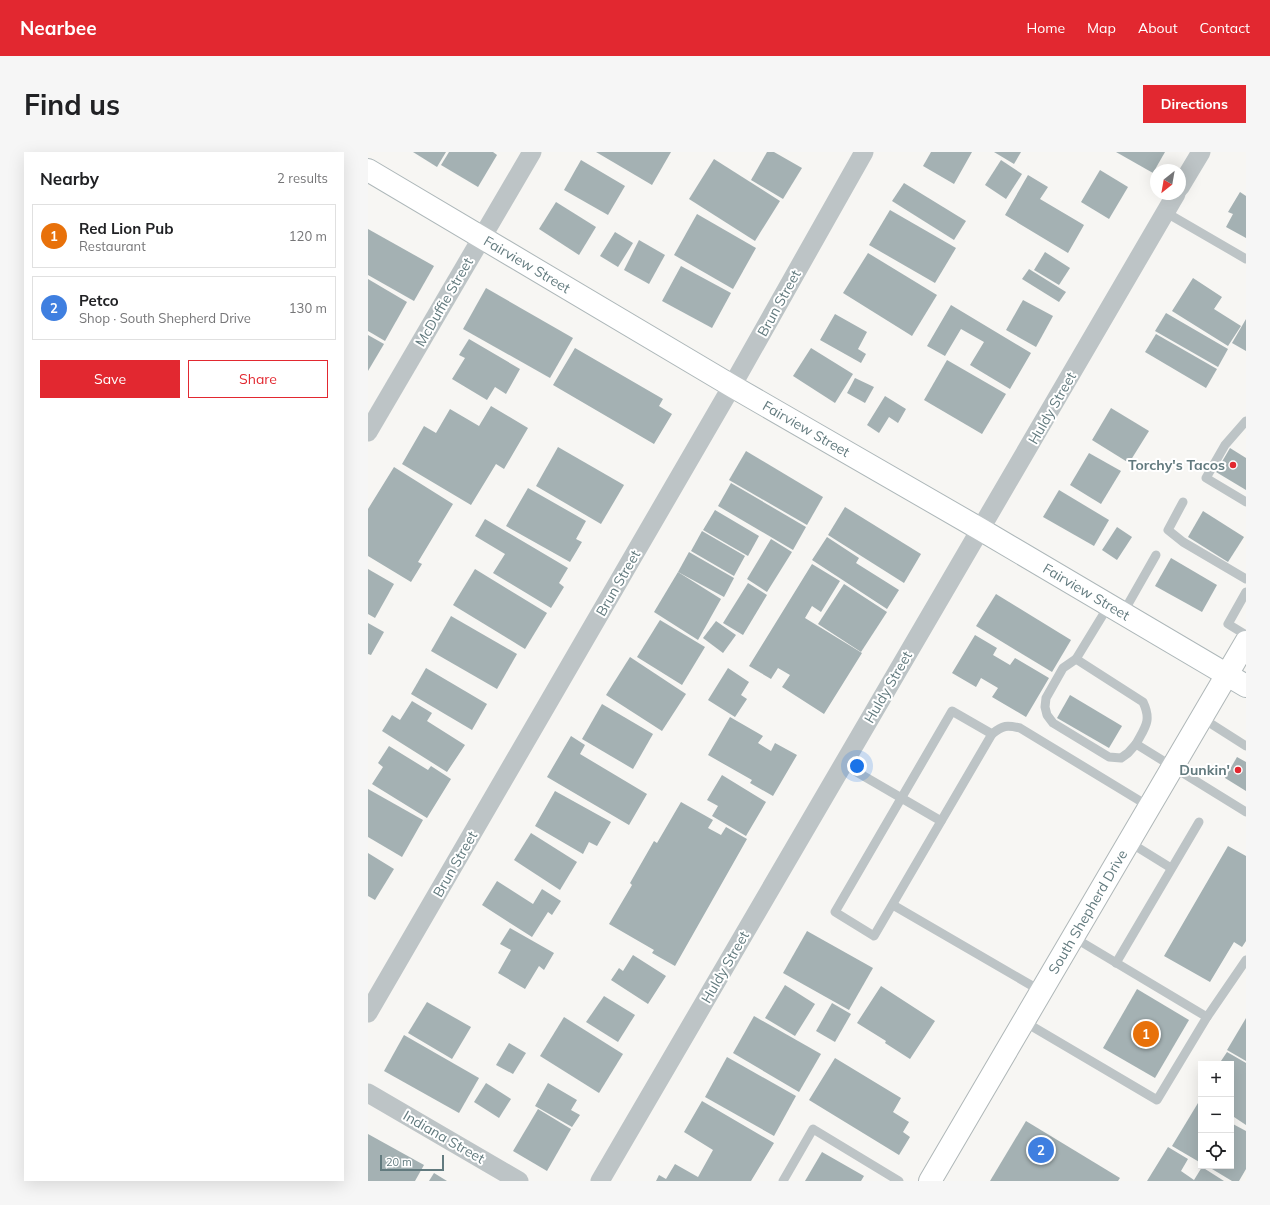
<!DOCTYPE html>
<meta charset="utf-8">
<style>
body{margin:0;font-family:Mulish,sans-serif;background:#f6f6f6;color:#202124}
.controls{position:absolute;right:12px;bottom:12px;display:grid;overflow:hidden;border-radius:0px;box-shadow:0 4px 16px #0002}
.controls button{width:36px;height:36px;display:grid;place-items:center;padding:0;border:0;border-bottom:1px solid #e0e0e0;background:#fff;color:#202124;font:20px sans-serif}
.compass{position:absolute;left:782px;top:12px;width:36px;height:36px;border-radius:50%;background:#fff;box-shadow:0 4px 16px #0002;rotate:211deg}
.scale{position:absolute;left:12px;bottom:10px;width:64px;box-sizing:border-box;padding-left:4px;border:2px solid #627a7e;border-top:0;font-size:11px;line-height:14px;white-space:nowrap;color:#627a7e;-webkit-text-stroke:3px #fff;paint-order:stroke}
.you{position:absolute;left:489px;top:614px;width:14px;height:14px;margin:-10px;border:3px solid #fff;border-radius:50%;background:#1a73e8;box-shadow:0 0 0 6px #1a73e833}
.badge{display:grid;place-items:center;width:26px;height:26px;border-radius:50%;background:#e22830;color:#fff;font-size:13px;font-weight:700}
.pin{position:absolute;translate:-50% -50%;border:2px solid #fff;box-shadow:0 1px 4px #0006}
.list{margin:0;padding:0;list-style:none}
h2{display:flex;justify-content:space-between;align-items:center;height:52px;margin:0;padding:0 16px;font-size:17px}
h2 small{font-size:13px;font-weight:400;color:#757577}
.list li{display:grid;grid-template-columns:26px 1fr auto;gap:12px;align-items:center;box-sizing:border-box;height:64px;margin:0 8px 8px;padding:0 8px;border:1px solid #e0e0e0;border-radius:0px}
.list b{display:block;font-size:15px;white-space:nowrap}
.list p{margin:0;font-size:13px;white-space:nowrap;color:#757577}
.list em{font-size:13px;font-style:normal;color:#757577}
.actions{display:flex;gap:8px;padding:12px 16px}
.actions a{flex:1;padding:9px 0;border:1px solid #e22830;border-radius:0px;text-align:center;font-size:14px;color:#e22830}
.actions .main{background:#e22830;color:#fff}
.icon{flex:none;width:22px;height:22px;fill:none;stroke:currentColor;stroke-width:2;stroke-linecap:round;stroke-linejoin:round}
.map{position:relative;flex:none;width:878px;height:1029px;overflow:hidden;border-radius:0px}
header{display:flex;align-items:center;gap:24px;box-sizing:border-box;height:56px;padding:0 20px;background:#e22830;color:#fff}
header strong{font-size:19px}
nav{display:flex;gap:22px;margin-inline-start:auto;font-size:14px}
.intro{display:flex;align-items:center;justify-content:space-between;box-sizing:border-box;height:96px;padding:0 24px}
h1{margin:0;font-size:28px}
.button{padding:10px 18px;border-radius:0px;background:#e22830;color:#fff;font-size:14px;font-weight:700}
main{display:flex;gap:24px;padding:0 24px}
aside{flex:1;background:#fff;border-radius:0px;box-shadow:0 4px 16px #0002}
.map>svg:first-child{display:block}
.building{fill:#a4b1b3}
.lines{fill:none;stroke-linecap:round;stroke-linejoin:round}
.secondary-casing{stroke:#adb7b9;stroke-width:24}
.primary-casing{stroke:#afb7b8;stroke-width:24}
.lane{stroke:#bdc4c6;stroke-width:9}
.street{stroke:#bdc4c6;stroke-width:19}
.secondary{stroke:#fff;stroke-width:22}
.primary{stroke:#fff;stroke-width:22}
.poi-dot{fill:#e22830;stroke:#fff;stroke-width:1.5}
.labels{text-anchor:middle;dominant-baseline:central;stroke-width:4;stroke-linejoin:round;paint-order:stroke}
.street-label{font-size:14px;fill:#627a7e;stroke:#fff}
.poi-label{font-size:14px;font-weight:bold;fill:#627a7e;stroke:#fff;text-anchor:end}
</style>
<header>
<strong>Nearbee</strong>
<nav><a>Home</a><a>Map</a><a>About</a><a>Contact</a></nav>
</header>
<div class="intro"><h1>Find us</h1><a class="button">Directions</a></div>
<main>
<aside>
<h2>Nearby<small>2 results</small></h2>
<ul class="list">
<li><span class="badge" style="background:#e8710a">1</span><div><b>Red Lion Pub</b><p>Restaurant</p></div><em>120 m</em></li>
<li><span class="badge" style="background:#3f7fe0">2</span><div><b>Petco</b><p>Shop · South Shepherd Drive</p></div><em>130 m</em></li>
</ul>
<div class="actions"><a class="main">Save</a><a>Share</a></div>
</aside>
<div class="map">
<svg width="878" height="1029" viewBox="0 0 878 1029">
<rect width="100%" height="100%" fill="#f7f6f3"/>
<g class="building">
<path d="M 45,0 L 78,0 L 69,15 Z"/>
<path d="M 81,0 L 125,0 L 129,3 L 110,35 L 73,13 Z"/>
<path d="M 228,0 L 303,0 L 284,33 Z"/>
<path d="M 399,0 L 406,0 L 434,16 L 415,47 L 383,28 Z"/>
<path d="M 563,0 L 604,0 L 586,32 L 555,14 Z"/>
<path d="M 626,0 L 653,0 L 646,12 Z"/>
<path d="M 748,0 L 797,0 L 785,21 Z"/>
<path d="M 346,7 L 412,49 L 387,89 L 321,47 Z"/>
<path d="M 213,8 L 257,34 L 240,63 L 196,38 Z"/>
<path d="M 633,8 L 654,22 L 638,47 L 617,33 Z"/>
<path d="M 732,18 L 760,35 L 741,67 L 713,50 Z"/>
<path d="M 660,23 L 680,35 L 672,47 L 716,73 L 700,101 L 637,63 Z"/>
<path d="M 536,31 L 598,69 L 586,88 L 524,49 Z"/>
<path d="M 872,40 L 878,44 L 878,86 L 858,75 L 865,62 L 860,60 Z"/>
<path d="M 188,50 L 228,75 L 211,103 L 171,77 Z"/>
<path d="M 522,58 L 588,96 L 567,131 L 501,93 Z"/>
<path d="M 329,62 L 388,96 L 365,137 L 306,103 Z"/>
<path d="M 0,77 L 66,114 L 46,149 L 0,123 Z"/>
<path d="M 247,80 L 265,91 L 250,115 L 232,104 Z"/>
<path d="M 271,88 L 297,103 L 281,132 L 256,118 Z"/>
<path d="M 677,100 L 702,116 L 691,133 L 666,118 Z"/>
<path d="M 500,101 L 569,143 L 544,184 L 475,141 Z"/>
<path d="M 313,114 L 363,141 L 344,176 L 294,149 Z"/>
<path d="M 661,117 L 698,140 L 691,150 L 654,127 Z"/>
<path d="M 825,126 L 854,145 L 846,157 L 873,174 L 860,194 L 804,159 Z"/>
<path d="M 0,127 L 39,150 L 17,189 L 0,179 Z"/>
<path d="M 118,136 L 205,186 L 182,226 L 95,177 Z"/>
<path d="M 655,148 L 685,164 L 668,195 L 638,178 Z"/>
<path d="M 583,153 L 663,201 L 642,237 L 602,213 L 616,190 L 593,177 L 577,204 L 559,194 Z"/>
<path d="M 798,161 L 860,197 L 850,215 L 787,179 Z"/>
<path d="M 467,162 L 499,180 L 490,197 L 498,202 L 493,211 L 452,188 Z"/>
<path d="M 878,167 L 878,199 L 864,191 Z"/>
<path d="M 788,182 L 849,217 L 838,236 L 777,200 Z"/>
<path d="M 0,183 L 16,192 L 0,219 Z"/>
<path d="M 101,187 L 152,217 L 138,242 L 127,235 L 119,248 L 84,227 L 97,206 L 91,203 Z"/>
<path d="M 207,196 L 295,247 L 291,254 L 304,262 L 286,292 L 185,233 Z"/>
<path d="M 443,196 L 485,222 L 467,251 L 425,224 Z"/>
<path d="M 579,208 L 638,242 L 614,282 L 556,248 Z"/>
<path d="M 487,226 L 506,235 L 497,251 L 479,241 Z"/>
<path d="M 517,244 L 538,257 L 530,271 L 521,265 L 511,281 L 499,273 Z"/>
<path d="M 123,254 L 160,276 L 136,317 L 128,312 L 103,353 L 34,312 L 56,274 L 68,281 L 82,257 L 111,274 Z"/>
<path d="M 743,256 L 781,279 L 761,311 L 724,288 Z"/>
<path d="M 190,295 L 256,333 L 233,372 L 168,334 Z"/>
<path d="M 862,296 L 878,306 L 878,338 L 848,320 Z"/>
<path d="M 378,299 L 455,345 L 439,373 L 361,328 Z"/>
<path d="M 721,301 L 753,319 L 733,352 L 702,333 Z"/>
<path d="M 26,315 L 85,352 L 50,410 L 54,412 L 43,430 L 0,404 L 0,357 Z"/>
<path d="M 363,331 L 438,375 L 425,398 L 350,354 Z"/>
<path d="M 160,336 L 218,369 L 208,387 L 214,390 L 202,410 L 138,374 Z"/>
<path d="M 691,338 L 741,368 L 726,394 L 675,365 Z"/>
<path d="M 477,355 L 553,402 L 536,431 L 460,383 Z"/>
<path d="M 347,358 L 391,384 L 380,404 L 335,378 Z"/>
<path d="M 835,359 L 876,385 L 860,410 L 820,385 Z"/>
<path d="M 117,367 L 200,416 L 191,431 L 196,435 L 183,456 L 125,421 L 137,402 L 107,384 Z"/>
<path d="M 749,375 L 764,385 L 749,408 L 734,398 Z"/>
<path d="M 334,379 L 377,404 L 366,424 L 323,399 Z"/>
<path d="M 459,385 L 491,406 L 488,411 L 531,438 L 519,457 L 444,408 Z"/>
<path d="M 403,387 L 424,400 L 399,440 L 379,427 Z"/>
<path d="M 321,400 L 366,426 L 356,445 L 310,420 Z"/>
<path d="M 803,406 L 849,433 L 834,460 L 787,434 Z"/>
<path d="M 444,412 L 472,429 L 453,460 L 444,454 L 437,466 L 494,501 L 456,562 L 414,535 L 422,523 L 410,516 L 403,527 L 381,514 Z"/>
<path d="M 0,417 L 26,432 L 7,466 L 0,462 Z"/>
<path d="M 107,417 L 179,461 L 157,497 L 85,453 Z"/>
<path d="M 310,420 L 353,447 L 330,488 L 286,460 Z"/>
<path d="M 380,431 L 399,443 L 375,483 L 355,471 Z"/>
<path d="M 476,432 L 519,460 L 493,500 L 450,472 Z"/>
<path d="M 628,442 L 703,488 L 684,520 L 608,474 Z"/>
<path d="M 83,464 L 149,502 L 129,537 L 63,499 Z"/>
<path d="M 292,468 L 337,495 L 314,533 L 269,505 Z"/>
<path d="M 348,469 L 368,483 L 355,501 L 335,486 Z"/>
<path d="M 0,471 L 16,480 L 3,503 L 0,502 Z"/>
<path d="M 607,483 L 629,496 L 625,503 L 642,513 L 647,506 L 681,526 L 658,565 L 624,545 L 630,536 L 613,526 L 608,535 L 584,521 Z"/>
<path d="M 262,505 L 318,542 L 294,579 L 238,543 Z"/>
<path d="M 58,516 L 119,552 L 104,578 L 43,542 Z"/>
<path d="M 360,516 L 381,530 L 373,543 L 379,547 L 367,565 L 340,548 Z"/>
<path d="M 702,543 L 754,574 L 741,596 L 689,566 Z"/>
<path d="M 44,549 L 64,561 L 59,569 L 97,593 L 79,620 L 14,579 L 24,563 L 32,568 Z"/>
<path d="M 234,552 L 285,582 L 265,617 L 214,587 Z"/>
<path d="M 362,565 L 395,584 L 390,591 L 403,599 L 407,591 L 429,603 L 405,644 L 382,631 L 384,628 L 340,603 Z"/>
<path d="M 203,584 L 217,593 L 212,602 L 279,642 L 261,673 L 179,625 Z"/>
<path d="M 21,594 L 60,618 L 63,614 L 83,627 L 59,666 L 4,632 L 15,615 L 10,611 Z"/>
<path d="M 869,605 L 878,610 L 878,639 L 857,626 Z"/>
<path d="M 354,623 L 398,650 L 378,684 L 344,664 L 350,654 L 339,648 Z"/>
<path d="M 0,637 L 55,668 L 34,705 L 0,685 Z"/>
<path d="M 187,639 L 243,670 L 229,694 L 221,690 L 215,702 L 167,674 Z"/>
<path d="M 313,650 L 345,668 L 340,676 L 353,683 L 358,675 L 379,687 L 307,814 L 284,801 L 286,798 L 241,772 L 264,733 L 262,731 L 286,689 L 289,691 Z"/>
<path d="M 163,681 L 209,710 L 192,738 L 146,708 Z"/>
<path d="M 860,694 L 878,704 L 878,789 L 874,795 L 866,790 L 842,830 L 796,804 Z"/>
<path d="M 0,701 L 26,717 L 7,748 L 0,744 Z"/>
<path d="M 129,729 L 165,752 L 174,737 L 193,749 L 184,763 L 180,760 L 164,785 L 114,753 Z"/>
<path d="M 142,776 L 186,801 L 176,818 L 171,814 L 157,837 L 130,821 L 143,798 L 132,792 Z"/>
<path d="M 439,779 L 505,816 L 481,858 L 415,821 Z"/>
<path d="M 265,803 L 298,824 L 280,852 L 243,828 L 251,816 L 255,819 Z"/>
<path d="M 417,833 L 447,852 L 427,884 L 397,866 Z"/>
<path d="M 513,834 L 567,869 L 542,907 L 517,891 L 518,889 L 489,871 Z"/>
<path d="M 769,837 L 821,868 L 787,926 L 735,896 Z"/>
<path d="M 236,844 L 267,863 L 250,890 L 218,870 Z"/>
<path d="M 59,850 L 103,875 L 84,907 L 40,881 Z"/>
<path d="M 464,851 L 483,862 L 467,890 L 448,879 Z"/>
<path d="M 386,864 L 453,902 L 431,940 L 365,901 Z"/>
<path d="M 196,865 L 255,902 L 231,941 L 172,904 Z"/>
<path d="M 878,866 L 878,909 L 859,898 Z"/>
<path d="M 36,883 L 111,926 L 91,961 L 16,919 Z"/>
<path d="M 141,891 L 158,901 L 145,922 L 128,913 Z"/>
<path d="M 859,900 L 878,911 L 878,973 L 863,963 L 863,912 L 851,912 Z"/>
<path d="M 359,905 L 428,944 L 406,984 L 337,945 Z"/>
<path d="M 467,906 L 533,946 L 525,960 L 541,970 L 535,980 L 542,985 L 531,1003 L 441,948 Z"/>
<path d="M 118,931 L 143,947 L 131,966 L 106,950 Z"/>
<path d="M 180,931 L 209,948 L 203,958 L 212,963 L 204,975 L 167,954 Z"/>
<path d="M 334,949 L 406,991 L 383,1029 L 288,1029 L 291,1023 L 298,1027 L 307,1012 L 330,1025 L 345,998 L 316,980 Z"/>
<path d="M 830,951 L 833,953 L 833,1011 L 804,994 Z"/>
<path d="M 170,957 L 203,977 L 179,1019 L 145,999 Z"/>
<path d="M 658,969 L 752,1026 L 750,1029 L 622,1029 Z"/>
<path d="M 863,971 L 878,979 L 878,1017 L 871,1029 L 864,1029 L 839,1014 L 863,1014 Z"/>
<path d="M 0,982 L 56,1013 L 47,1029 L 0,1029 Z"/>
<path d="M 800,995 L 820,1007 L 813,1019 L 826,1028 L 834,1015 L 856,1029 L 779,1029 Z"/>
<path d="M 454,1000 L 496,1024 L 493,1029 L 437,1029 Z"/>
<path d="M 66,1021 L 79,1029 L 61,1029 Z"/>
</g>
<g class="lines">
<g class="secondary-casing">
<g id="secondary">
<path id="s1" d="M 0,18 L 364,234 L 612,377 L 878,534"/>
</g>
</g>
<g class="primary-casing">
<g id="primary">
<path id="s2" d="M 562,1029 L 878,490"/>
</g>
</g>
<g class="lane">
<path d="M 797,60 L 878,107"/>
<path d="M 878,269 L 857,293 L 838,326 L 878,350"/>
<path d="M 815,350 L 800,378 L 815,390 L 878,427"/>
<path d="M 878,440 L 860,472 L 878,483"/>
<path d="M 741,453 L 708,507 L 775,550 C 784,569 777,575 768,592 L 878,660"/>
<path d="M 755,461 L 788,403"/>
<path d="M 708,507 L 695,516 L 678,546 L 677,555 L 679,563 L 685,571 L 741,605 L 753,606 L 760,601 L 768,592"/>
<path d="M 584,559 L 624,582 L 506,784 L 467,760 Z"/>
<path d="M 834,566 L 878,594"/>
<path d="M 624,582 C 635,573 639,573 652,576 L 782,655"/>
<path d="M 475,612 L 573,669"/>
<path d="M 761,690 L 803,716"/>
<path d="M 525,753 L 673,839"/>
<path d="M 705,785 L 839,865"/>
<path d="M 748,811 L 831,670"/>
<path d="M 655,869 L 789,948 L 839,865 L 878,808"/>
<path d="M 415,1029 L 445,977 L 531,1029"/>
</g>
<g class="street">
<path d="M 812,35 L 833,0"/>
<path d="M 0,280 L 164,0"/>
<path d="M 0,861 L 364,234 L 496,0"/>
<path d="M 0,941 L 151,1029"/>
<path d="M 232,1029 L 808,42"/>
</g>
<use href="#secondary" class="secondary"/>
<use href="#primary" class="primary"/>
</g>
<g class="poi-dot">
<circle cx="865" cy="313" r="4"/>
<circle cx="870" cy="618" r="4"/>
</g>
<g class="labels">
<g class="street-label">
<text stroke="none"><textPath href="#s1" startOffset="185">Fairview Street</textPath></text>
<text transform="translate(76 150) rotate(-60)">McDuffie Street</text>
<text transform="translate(411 151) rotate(-61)">Brun Street</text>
<text transform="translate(684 256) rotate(-60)">Huldy Street</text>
<text stroke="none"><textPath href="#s1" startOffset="509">Fairview Street</textPath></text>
<text transform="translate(250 431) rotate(-60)">Brun Street</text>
<text stroke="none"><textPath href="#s1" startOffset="833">Fairview Street</textPath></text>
<text transform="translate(520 535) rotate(-60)">Huldy Street</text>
<text transform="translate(87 712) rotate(-60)">Brun Street</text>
<text stroke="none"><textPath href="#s2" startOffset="312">South Shepherd Drive</textPath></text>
<text transform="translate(357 815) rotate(-60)">Huldy Street</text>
<text transform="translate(76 985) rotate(30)">Indiana Street</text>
</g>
<g class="poi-label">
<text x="857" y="313">Torchy's Tacos</text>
<text x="862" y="618">Dunkin'</text>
</g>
</g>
</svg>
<div class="controls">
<button>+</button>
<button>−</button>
<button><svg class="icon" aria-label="locate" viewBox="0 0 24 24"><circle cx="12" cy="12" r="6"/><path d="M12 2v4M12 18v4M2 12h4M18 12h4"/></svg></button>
</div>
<svg class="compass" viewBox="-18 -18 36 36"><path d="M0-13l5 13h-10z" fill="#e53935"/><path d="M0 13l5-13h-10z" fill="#757577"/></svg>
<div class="scale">20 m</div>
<div class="you"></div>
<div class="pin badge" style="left:778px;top:882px;background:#e8710a">1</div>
<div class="pin badge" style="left:673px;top:998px;background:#3f7fe0">2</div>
</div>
</main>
